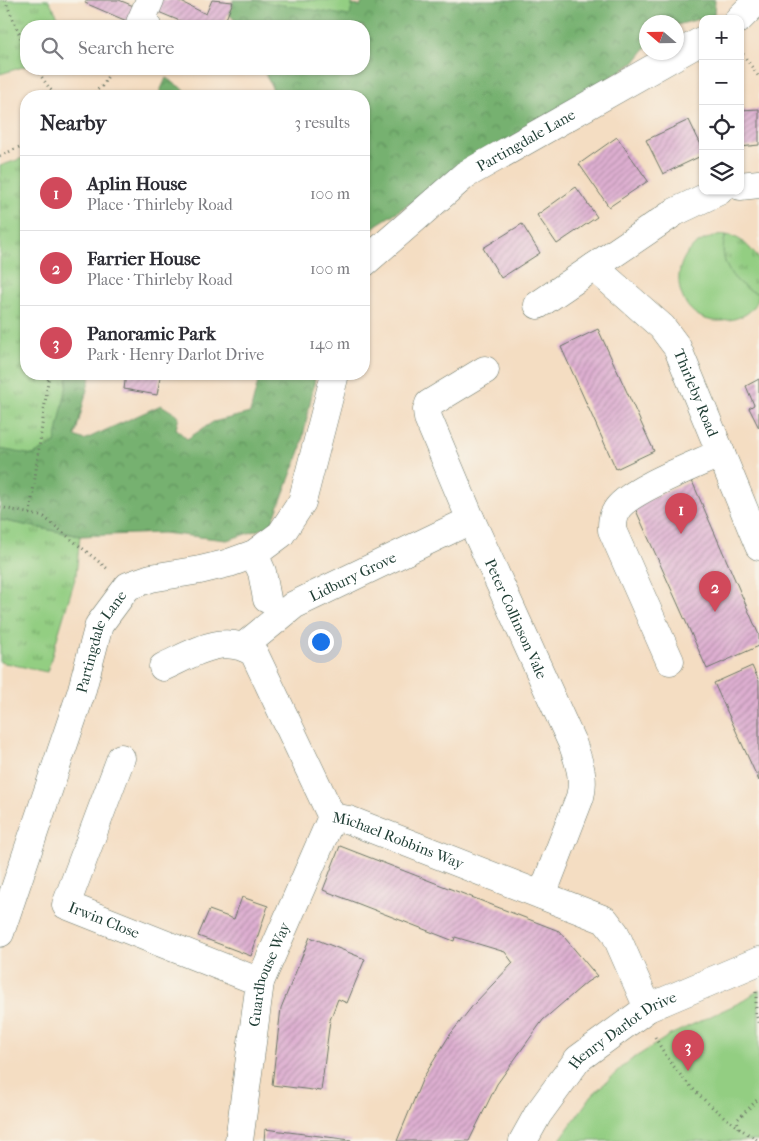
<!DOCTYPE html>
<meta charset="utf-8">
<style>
body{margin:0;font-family:"IM FELL French Canon",serif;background:#f2f2f3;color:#2b2b33}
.controls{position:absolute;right:15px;top:15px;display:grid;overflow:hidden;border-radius:10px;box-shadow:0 1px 4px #0004}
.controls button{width:45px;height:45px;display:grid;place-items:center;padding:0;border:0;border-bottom:1px solid #e1e1e2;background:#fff;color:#2b2b33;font:25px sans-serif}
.compass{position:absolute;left:639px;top:15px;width:45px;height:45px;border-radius:50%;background:#fff;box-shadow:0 1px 4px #0004;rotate:290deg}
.you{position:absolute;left:320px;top:641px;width:18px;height:18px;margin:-12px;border:4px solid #fff;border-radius:50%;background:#1a73e8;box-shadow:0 0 0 8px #1a73e833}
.badge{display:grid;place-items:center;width:32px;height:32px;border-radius:50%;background:#d1495b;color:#fff;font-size:16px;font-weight:700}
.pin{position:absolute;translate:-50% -41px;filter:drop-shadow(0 1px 2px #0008)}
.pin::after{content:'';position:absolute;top:26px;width:18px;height:15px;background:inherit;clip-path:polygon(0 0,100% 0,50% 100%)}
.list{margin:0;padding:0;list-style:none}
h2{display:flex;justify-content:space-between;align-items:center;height:65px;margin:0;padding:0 20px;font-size:21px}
h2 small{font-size:16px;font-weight:400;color:#7c7c81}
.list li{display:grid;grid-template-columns:32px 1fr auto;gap:15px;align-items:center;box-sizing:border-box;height:75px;padding:0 20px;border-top:1px solid #e1e1e2}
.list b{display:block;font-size:19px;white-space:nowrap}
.list p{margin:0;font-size:16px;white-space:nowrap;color:#7c7c81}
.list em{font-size:16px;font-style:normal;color:#7c7c81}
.icon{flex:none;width:28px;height:28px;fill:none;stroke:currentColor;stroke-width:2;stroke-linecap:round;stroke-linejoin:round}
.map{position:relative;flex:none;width:759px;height:1141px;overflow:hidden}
.search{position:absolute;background:#fff;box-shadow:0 1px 4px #0004;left:20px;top:20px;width:350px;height:55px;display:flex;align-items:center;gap:12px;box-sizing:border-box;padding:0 18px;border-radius:20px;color:#7c7c81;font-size:19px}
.panel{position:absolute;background:#fff;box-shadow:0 1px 4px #0004;left:20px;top:90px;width:350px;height:290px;border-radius:20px}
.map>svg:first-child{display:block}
.grass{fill:url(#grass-tufts);stroke:#59865b}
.forest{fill:url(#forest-crowns);stroke:#4a7752}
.park{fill:#93ce82;stroke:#59865b}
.building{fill:url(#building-hatch)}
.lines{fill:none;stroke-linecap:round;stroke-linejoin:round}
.minor-casing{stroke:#6a7566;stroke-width:29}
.path{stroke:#6a7566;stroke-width:3;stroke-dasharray:1 4;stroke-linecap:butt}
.minor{stroke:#fff;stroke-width:28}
.labels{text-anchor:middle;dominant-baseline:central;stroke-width:4.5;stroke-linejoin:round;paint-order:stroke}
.street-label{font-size:15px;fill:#1f3d34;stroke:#f7f3e8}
</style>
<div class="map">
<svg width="759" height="1141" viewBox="0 0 759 1141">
<defs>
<pattern id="grass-tufts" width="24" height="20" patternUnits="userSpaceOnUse" patternTransform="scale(1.25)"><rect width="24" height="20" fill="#93ce82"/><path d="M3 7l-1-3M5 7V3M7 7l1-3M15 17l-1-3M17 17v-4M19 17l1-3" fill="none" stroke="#77a86b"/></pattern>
<pattern id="forest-crowns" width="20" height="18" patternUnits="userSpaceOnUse" patternTransform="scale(1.25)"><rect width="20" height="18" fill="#76b170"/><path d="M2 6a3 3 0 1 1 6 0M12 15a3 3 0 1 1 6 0" fill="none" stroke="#60915d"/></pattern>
<pattern id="building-hatch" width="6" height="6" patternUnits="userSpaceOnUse" patternTransform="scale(1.25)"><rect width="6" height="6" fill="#deafd1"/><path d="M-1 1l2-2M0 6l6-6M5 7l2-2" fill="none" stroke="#b390aa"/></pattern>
</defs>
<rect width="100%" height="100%" fill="#f7f3e8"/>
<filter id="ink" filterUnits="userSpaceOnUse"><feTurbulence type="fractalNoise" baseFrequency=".02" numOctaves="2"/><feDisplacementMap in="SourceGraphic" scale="10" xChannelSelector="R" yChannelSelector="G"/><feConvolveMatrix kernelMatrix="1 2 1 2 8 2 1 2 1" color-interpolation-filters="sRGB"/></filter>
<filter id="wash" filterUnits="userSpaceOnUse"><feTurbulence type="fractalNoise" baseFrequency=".0096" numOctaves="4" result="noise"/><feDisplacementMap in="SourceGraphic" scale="20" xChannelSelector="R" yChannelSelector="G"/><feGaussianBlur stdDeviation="1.12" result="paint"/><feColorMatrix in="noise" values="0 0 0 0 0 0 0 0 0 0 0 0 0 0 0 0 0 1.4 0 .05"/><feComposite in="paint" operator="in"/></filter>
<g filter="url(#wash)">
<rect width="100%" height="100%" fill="#f4ddc2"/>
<g class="grass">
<path d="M 0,0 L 49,0 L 63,26 L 26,26 L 26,66 L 0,74 Z"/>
<path d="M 26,157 L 26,374 L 79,374 L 74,415 L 46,468 L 0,460 L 0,166 Z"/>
<path d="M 726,235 C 742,237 749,247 759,259 L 759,294 C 734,286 716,261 726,235 Z"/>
<path d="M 0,520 L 80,536 L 76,575 L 47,672 L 0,662 Z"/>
</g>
<g class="forest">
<path d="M 233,0 L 313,0 L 360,6 L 364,0 L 715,0 L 714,15 L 677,25 L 676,22 L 646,22 L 646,48 L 635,62 L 376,225 L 364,240 L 364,96 L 276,96 L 263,69 L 364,69 L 364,26 L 240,26 L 230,15 Z"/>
<path d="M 166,78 L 194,96 L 158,96 Z"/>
<path d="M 69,374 L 91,374 L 75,436 L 84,440 L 161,405 L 179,416 L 176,429 L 187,439 L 213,422 L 250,413 L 260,374 L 316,374 L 300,451 L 271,526 L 227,540 L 163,533 L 80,536 L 0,520 L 0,449 L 33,455 L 55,443 Z"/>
</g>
<g class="park">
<path d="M 254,0 L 353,0 L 350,16 Z"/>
<path d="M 726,235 C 716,261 734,286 759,294 C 758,306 748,315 737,318 C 670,340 654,238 726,235 Z"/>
<path d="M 759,990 L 759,1141 L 559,1141 L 592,1095 L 628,1062 L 670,1035 L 741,1002 Z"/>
</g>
<g id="blocks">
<g class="building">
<path d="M 87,0 L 119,0 L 136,7 L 129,22 L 85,3 Z"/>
<path d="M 157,0 L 177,0 L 206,14 L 212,0 L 233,2 L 223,26 L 192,26 L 156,11 Z"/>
<path d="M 759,109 L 759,145 L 740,147 L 740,110 Z"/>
<path d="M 689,120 L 703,149 L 703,155 L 663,174 L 646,140 Z"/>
<path d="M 617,137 L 648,181 L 609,207 L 579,164 Z"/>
<path d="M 576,187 L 597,217 L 557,244 L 537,215 Z"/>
<path d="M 522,224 L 540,253 L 501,278 L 483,248 Z"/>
<path d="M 598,329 L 654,451 L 616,469 L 561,347 Z"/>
<path d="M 126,374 L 163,374 L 160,378 L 157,395 L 124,389 Z"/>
<path d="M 759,379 L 759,428 L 749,408 L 754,405 L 746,386 Z"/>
<path d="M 692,481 L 759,635 L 759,646 L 707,669 L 634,506 Z"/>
<path d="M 752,666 L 759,681 L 759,781 L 714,683 Z"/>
<path d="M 340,846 L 559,931 L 597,976 L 587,982 L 543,1020 L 497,1084 L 469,1141 L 397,1141 L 423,1078 L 449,1036 L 474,1004 L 513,963 L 505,952 L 455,937 L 454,941 L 323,890 Z"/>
<path d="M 242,897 L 268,906 L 251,956 L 198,936 L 209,910 L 234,919 Z"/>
<path d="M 310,937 L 365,959 L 347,1003 L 338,999 L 330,1020 L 321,1091 L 272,1085 L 281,1008 Z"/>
<path d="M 265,1129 L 351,1140 L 351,1141 L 264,1141 Z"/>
</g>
</g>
</g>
<g filter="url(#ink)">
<use href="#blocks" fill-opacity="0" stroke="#6a7566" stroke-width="1"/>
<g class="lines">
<g class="minor-casing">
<g id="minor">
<path d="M 739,19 L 758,0"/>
<path d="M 147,26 L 140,23 L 150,0"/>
<path d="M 740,186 L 759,184"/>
<path id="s1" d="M 719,191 L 675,212 L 594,267 L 662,327 L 677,347 L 759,546"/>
<path id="s2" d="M 364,263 L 465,175 L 703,40"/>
<path d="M 538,305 L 594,267"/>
<path id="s3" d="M 485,370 L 429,404 L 427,410 L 428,418 L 471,520 L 573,745 C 579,763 585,778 580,797 L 542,895"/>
<path d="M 254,554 L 262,572 L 267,599"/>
<path id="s4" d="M 244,646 L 294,605 L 471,520"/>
<path d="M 670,661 L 612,530 C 612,523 612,517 616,511 C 626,491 698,464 721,453"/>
<path id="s5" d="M 163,667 C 192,654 223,632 254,653 L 332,817 L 349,820 L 605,920 L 615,933 L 648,1008"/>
<path id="s6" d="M 121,758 L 66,905 L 260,982"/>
<path id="s7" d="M 0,933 L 81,693 L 99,625 L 128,586 L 151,578 L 200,570 L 229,563 L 254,554 L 281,534 L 302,502 L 335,374"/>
<path id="s8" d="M 239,1141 L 260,982 L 332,817"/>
<path id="s9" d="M 523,1141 L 538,1114 L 578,1059 L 648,1008 L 759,961"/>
</g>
</g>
<g class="path">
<path d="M 5,0 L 26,50"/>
<path d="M 740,50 L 759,77"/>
<path d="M 36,69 L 55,96"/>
<path d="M 90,96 L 102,86 L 112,69"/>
<path d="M 0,156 L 26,144"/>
<path d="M 0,507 L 44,517 L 109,570"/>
<path d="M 30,514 L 49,374"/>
<path d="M 756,992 L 756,1013 L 759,1026"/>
<path d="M 655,1037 C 679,1082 716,1114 759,1141"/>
<path d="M 739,1128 L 737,1120 L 759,1098"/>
</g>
<use href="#minor" class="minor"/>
</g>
</g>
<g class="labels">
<g class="street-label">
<text stroke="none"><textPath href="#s2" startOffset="204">Partingdale Lane</textPath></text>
<text stroke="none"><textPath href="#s1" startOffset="312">Thirleby Road</textPath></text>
<text stroke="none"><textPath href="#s4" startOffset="130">Lidbury Grove</textPath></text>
<text stroke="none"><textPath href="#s3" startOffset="299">Peter Collinson Vale</textPath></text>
<text stroke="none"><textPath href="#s7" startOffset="309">Partingdale Lane</textPath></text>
<text stroke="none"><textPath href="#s5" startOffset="349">Michael Robbins Way</textPath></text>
<text stroke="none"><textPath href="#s6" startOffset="198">Irwin Close</textPath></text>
<text stroke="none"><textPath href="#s8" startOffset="170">Guardhouse Way</textPath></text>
<text stroke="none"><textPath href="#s9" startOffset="152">Henry Darlot Drive</textPath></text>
</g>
</g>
</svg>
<div class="controls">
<button>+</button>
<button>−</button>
<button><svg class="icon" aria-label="locate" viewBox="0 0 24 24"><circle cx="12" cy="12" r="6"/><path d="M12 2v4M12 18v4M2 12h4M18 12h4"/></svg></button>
<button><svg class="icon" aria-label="layers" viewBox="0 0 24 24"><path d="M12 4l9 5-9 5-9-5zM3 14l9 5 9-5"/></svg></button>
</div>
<svg class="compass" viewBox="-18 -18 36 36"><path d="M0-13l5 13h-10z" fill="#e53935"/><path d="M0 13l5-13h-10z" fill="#7c7c81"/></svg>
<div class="you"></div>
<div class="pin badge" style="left:681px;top:534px">1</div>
<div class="pin badge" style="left:715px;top:612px">2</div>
<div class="pin badge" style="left:688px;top:1071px">3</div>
<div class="search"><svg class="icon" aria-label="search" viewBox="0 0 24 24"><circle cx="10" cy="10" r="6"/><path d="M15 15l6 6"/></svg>Search here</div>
<section class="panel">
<h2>Nearby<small>3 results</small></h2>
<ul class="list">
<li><span class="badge">1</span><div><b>Aplin House</b><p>Place · Thirleby Road</p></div><em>100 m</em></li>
<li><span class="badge">2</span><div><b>Farrier House</b><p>Place · Thirleby Road</p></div><em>100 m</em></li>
<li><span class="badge">3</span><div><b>Panoramic Park</b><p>Park · Henry Darlot Drive</p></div><em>140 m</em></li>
</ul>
</section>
</div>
